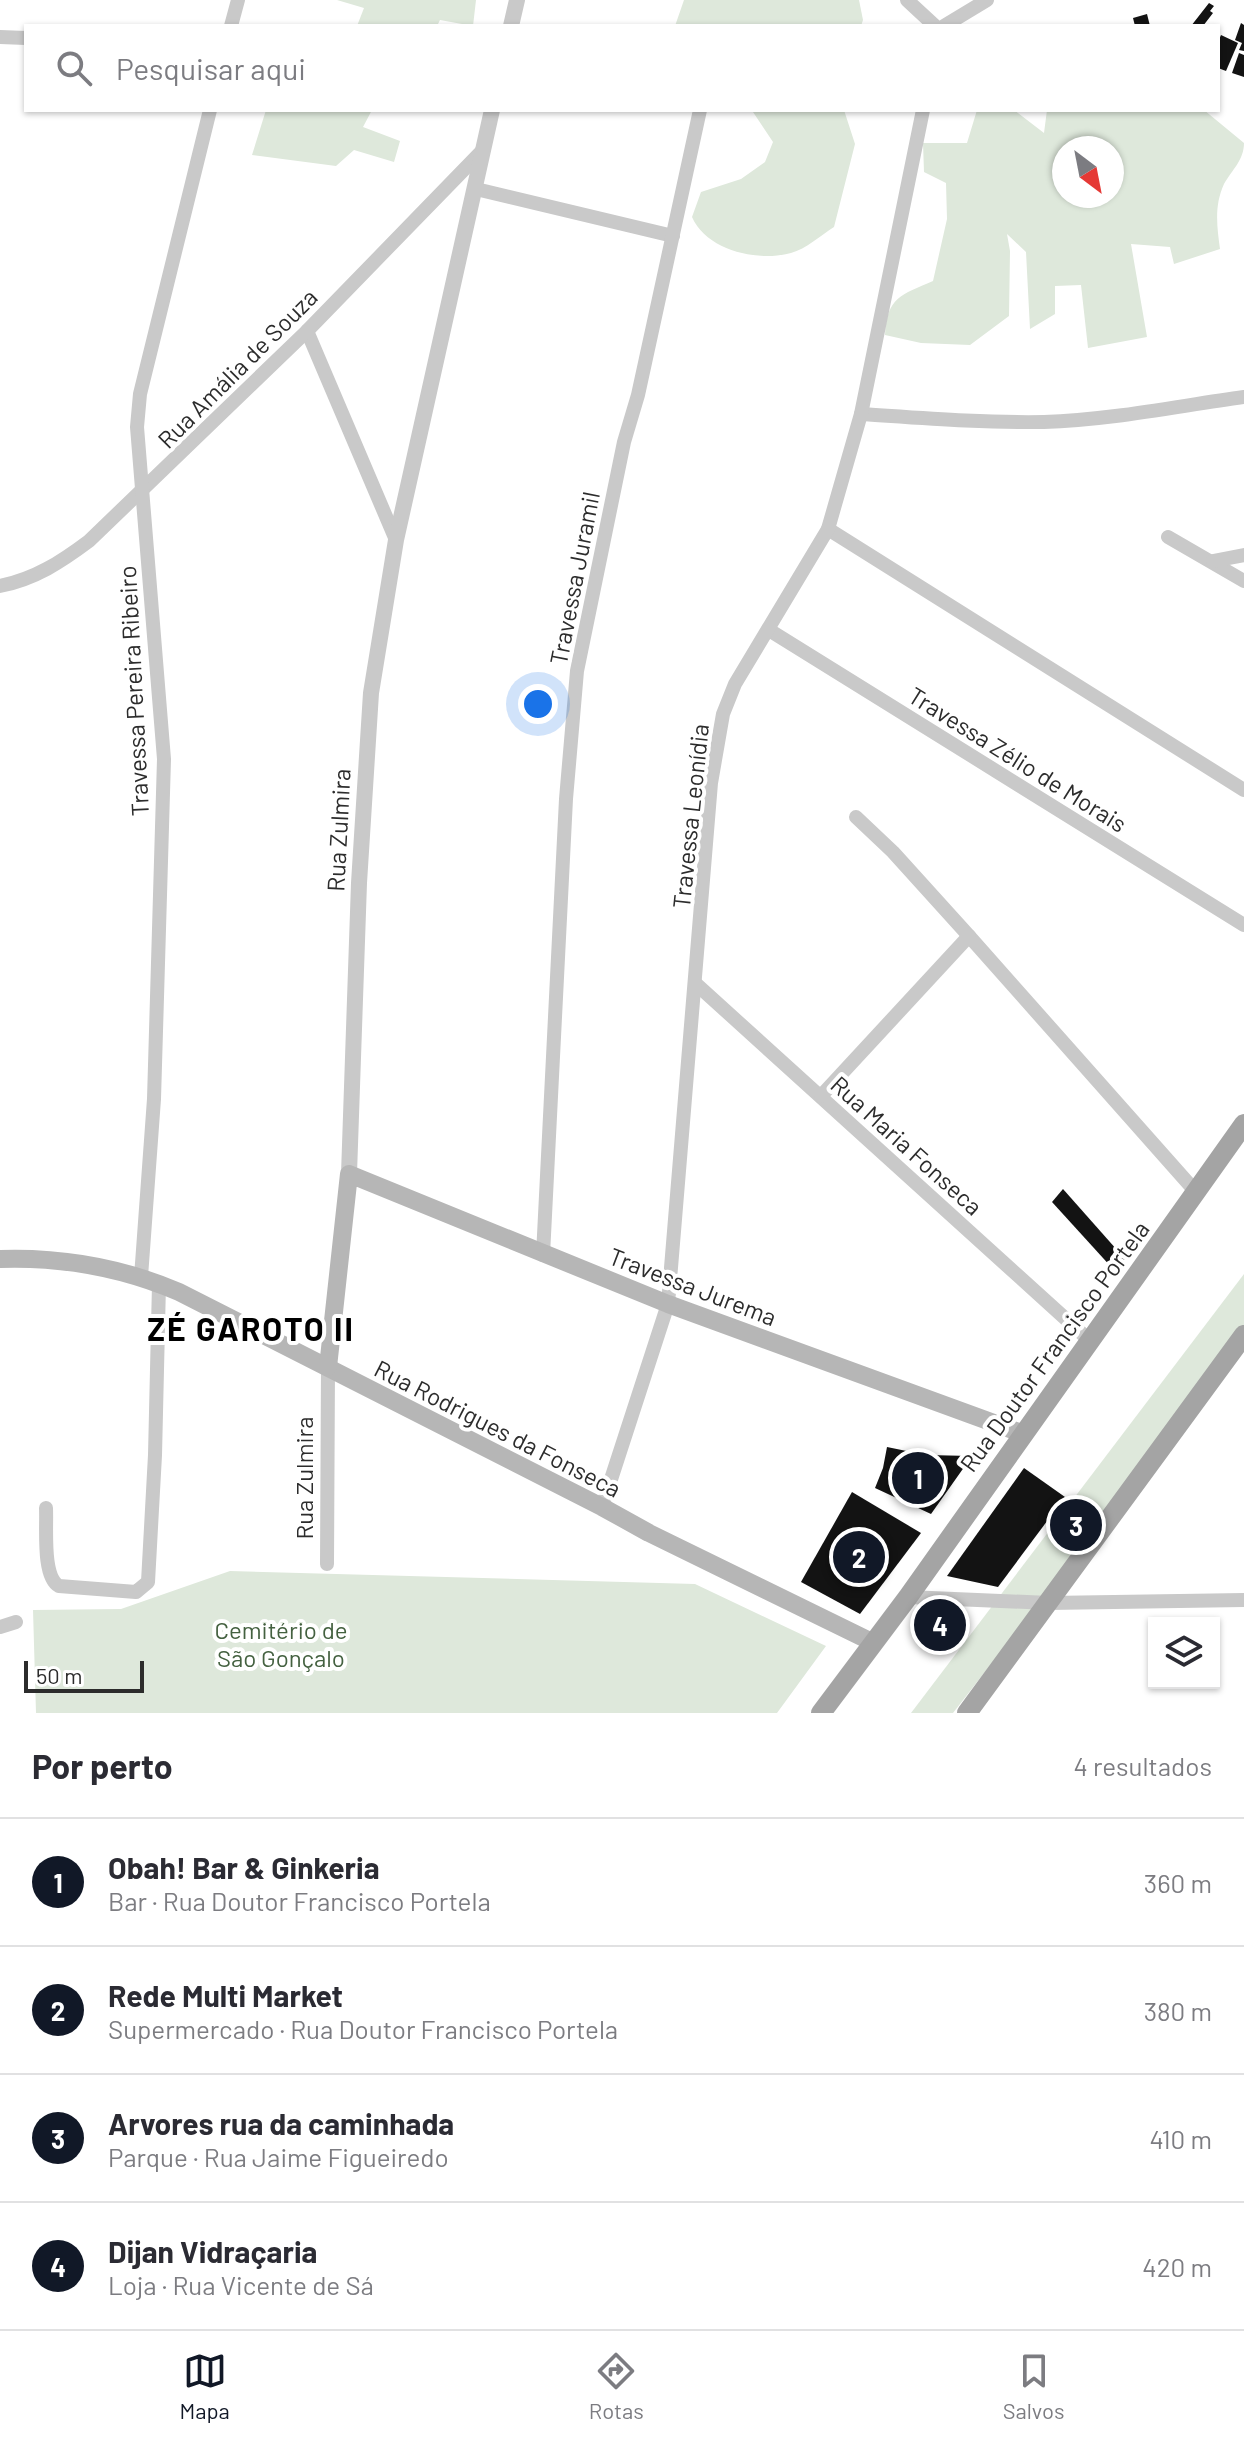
<!DOCTYPE html>
<html lang="pt">
<meta charset="utf-8">
<style>
body{margin:0;font-family:Barlow,sans-serif;background:#f7f7f7;color:#2b2b33}
.controls{position:absolute;right:24px;bottom:24px;display:grid;overflow:hidden;border-radius:0px;box-shadow:0 2px 6px #0004}
.controls button{width:72px;height:72px;display:grid;place-items:center;padding:0;border:0;border-bottom:2px solid #e1e1e2;background:#fff;color:#2b2b33;font:40px sans-serif}
.compass{position:absolute;left:1052px;top:136px;width:72px;height:72px;border-radius:50%;background:#fff;box-shadow:0 2px 6px #0004;rotate:148deg}
.scale{position:absolute;left:24px;bottom:20px;width:120px;box-sizing:border-box;padding-left:8px;border:4px solid #2c2c2c;border-top:0;font-size:22px;line-height:28px;white-space:nowrap;color:#2c2c2c;-webkit-text-stroke:6px #fff;paint-order:stroke}
.you{position:absolute;left:538px;top:704px;width:28px;height:28px;margin:-20px;border:6px solid #fff;border-radius:50%;background:#1a73e8;box-shadow:0 0 0 12px #1a73e833}
.badge{display:grid;place-items:center;width:52px;height:52px;border-radius:50%;background:#111827;color:#fff;font-size:26px;font-weight:700}
.pin{position:absolute;translate:-50% -50%;border:4px solid #fff;box-shadow:0 2px 8px #0006}
.list{margin:0;padding:0;list-style:none}
h2{display:flex;justify-content:space-between;align-items:center;height:104px;margin:0;padding:0 32px;font-size:34px}
h2 small{font-size:26px;font-weight:400;color:#7c7c81}
.list li{display:grid;grid-template-columns:52px 1fr auto;gap:24px;align-items:center;box-sizing:border-box;height:128px;padding:0 32px;border-top:2px solid #e1e1e2}
.list b{display:block;font-size:30px;white-space:nowrap}
.list p{margin:0;font-size:26px;white-space:nowrap;color:#7c7c81}
.list em{font-size:26px;font-style:normal;color:#7c7c81}
.icon{flex:none;width:44px;height:44px;fill:none;stroke:currentColor;stroke-width:2;stroke-linecap:round;stroke-linejoin:round}
.map{position:relative;flex:none;width:1244px;height:1713px;overflow:hidden}
.search{position:absolute;background:#fff;box-shadow:0 2px 6px #0004;left:24px;right:24px;top:24px;height:88px;display:flex;align-items:center;gap:20px;box-sizing:border-box;padding:0 28px;border-radius:0px;color:#7c7c81;font-size:30px}
.sheet{height:616px;background:#fff}
nav{display:flex;justify-content:space-around;align-items:center;box-sizing:border-box;height:112px;border-top:2px solid #e1e1e2;background:#fff;font-size:22px;color:#7c7c81}
nav a{display:grid;justify-items:center;gap:4px}
nav .on{color:#111827}
.map>svg:first-child{display:block}
.green{fill:#dee8db;fill-rule:evenodd}
.building{fill:#131313}
.lines{fill:none;stroke-linecap:round;stroke-linejoin:round}
.minor{stroke:#c9c9c9;stroke-width:14}
.tertiary{stroke:#c9c9c9;stroke-width:16}
.secondary{stroke:#b6b6b6;stroke-width:18}
.primary{stroke:#a4a4a4;stroke-width:20}
.labels{text-anchor:middle;dominant-baseline:central;stroke-width:8;stroke-linejoin:round;paint-order:stroke}
.street-label{font-size:24px;fill:#2c2c2c;stroke:#fff}
.park-label{font-size:24px;fill:#446140;stroke:#fff}
.district-label{font-size:32px;font-weight:bold;letter-spacing:2px;fill:#000;stroke:#fff}
</style>
<div class="map">
<svg width="1244" height="1713" viewBox="0 0 1244 1713">
<rect width="100%" height="100%" fill="#fff"/>
<g class="green">
<path d="M 337,0 L 476,0 L 473,26 L 440,20 L 437,26 L 357,26 L 364,8 Z"/>
<path d="M 684,0 L 859,0 L 863,20 L 861,26 L 675,26 Z"/>
<path d="M 266,110 L 372,110 L 363,127 L 400,141 L 394,162 L 354,150 L 336,166 L 252,155 Z"/>
<path d="M 731,110 L 844,110 L 855,144 L 834,227 C 821,235 806,249 791,253 C 758,262 707,251 692,217 L 701,192 L 741,179 L 765,162 L 773,142 L 753,112 Z"/>
<path d="M 977,110 L 1014,110 L 1044,133 L 1047,110 L 1204,110 L 1244,143 C 1244,160 1232,170 1224,184 C 1214,206 1217,226 1220,249 L 1174,264 L 1170,247 L 1131,244 L 1147,337 L 1088,348 L 1081,285 L 1055,286 L 1055,314 L 1030,329 L 1026,252 L 1007,234 L 1010,251 L 1009,316 L 970,345 L 921,343 L 885,335 C 887,297 901,295 933,281 L 947,219 L 946,183 L 924,172 L 923,143 L 967,143 ZM 1064,148 L 1112,148 L 1112,196 L 1064,196 Z"/>
<path d="M 1244,1274 L 1244,1338 L 953,1713 L 911,1713 Z"/>
<path d="M 230,1571 L 695,1584 L 826,1646 L 777,1713 L 36,1713 L 33,1610 L 121,1609 Z"/>
</g>
<g class="building">
<path d="M 1209,3 L 1214,6 L 1210,11 L 1213,13 L 1203,26 L 1191,26 Z"/>
<path d="M 1147,14 L 1150,26 L 1135,26 L 1133,18 Z"/>
<path d="M 1241,23 L 1244,25 L 1244,51 L 1239,50 L 1242,43 L 1235,40 Z"/>
<path d="M 1221,35 L 1238,43 L 1226,71 L 1218,68 L 1218,42 Z"/>
<path d="M 1239,53 L 1244,55 L 1244,77 L 1232,73 Z"/>
<path d="M 1063,1189 L 1125,1259 L 1113,1269 L 1052,1202 Z"/>
<path d="M 887,1447 L 926,1455 L 972,1456 L 931,1514 L 875,1488 L 883,1468 Z"/>
<path d="M 1024,1468 L 1065,1497 L 998,1587 L 947,1576 Z"/>
<path d="M 852,1492 L 921,1533 L 860,1614 L 801,1582 Z"/>
</g>
<g class="lines">
<g class="minor">
<path d="M 907,0 L 935,26"/>
<path d="M 231,26 L 238,0"/>
<path d="M 944,26 L 987,0"/>
<path d="M 0,37 L 26,38"/>
<path d="M 476,189 L 673,236"/>
<path d="M 307,331 L 396,540"/>
<path d="M 861,414 C 922,418 983,423 1044,422 C 1111,420 1178,406 1244,397"/>
<path d="M 828,529 L 1244,790"/>
<path d="M 1168,537 L 1244,581"/>
<path d="M 1213,561 L 1244,555"/>
<path d="M 0,586 C 35,579 61,562 89,541 L 307,331 L 483,150"/>
<path d="M 769,630 L 1244,925"/>
<path d="M 856,817 L 893,852 L 969,936 L 1196,1192"/>
<path d="M 695,983 L 1089,1340"/>
<path d="M 821,1096 L 969,936"/>
<path d="M 543,1255 L 566,799 L 577,671 L 624,442 L 638,395 L 700,110"/>
<path d="M 141,1277 L 154,1099 L 164,759 L 137,427 L 140,394 L 210,110"/>
<path d="M 602,1507 L 668,1304 L 711,783 L 723,714 L 735,684 L 828,529 L 861,414 L 923,110"/>
<path d="M 46,1508 C 47,1527 42,1577 59,1586 L 136,1592 L 148,1582 L 155,1455 L 159,1284"/>
<path d="M 327,1564 L 328,1367"/>
<path d="M 908,1597 L 1049,1603 L 1244,1600"/>
<path d="M 0,1627 L 16,1622"/>
</g>
<g class="tertiary">
<path d="M 511,26 L 517,0"/>
<path d="M 349,1174 L 359,883 L 371,693 L 396,540 L 492,110"/>
</g>
<g class="secondary">
<path d="M 0,1259 C 61,1257 123,1268 179,1292 L 602,1507 L 649,1533 L 874,1643"/>
<path d="M 328,1367 L 349,1174 L 668,1304 L 1024,1434"/>
</g>
<g class="primary">
<path d="M 821,1713 L 908,1597 L 1244,1124"/>
<path d="M 967,1713 L 1244,1335"/>
</g>
</g>
<g class="labels">
<g class="street-label">
<text transform="translate(237 368) rotate(-45)">Rua Amália de Souza</text>
<text transform="translate(574 578) rotate(-79)">Travessa Juramil</text>
<text transform="translate(133 691) rotate(-93)">Travessa Pereira Ribeiro</text>
<text transform="translate(1018 759) rotate(32)">Travessa Zélio de Morais</text>
<text transform="translate(690 816) rotate(-84)">Travessa Leonídia</text>
<text transform="translate(338 830) rotate(-87)">Rua Zulmira</text>
<text transform="translate(907 1145) rotate(42)">Rua Maria Fonseca</text>
<text transform="translate(693 1286) rotate(21)">Travessa Jurema</text>
<text transform="translate(1054 1346) rotate(-54)">Rua Doutor Francisco Portela</text>
<text transform="translate(498 1428) rotate(27)">Rua Rodrigues da Fonseca</text>
<text transform="translate(303 1478) rotate(-90)">Rua Zulmira</text>
</g>
<g class="park-label">
<text x="281" y="1629">Cemitério de<tspan x="281" dy="28">São Gonçalo</tspan></text>
</g>
<g class="district-label">
<text x="251" y="1328">ZÉ GAROTO II</text>
</g>
</g>
</svg>
<div class="controls">
<button><svg class="icon" aria-label="layers" viewBox="0 0 24 24"><path d="M12 4l9 5-9 5-9-5zM3 14l9 5 9-5"/></svg></button>
</div>
<svg class="compass" viewBox="-18 -18 36 36"><path d="M0-13l5 13h-10z" fill="#e53935"/><path d="M0 13l5-13h-10z" fill="#7c7c81"/></svg>
<div class="scale">50 m</div>
<div class="you"></div>
<div class="pin badge" style="left:918px;top:1478px">1</div>
<div class="pin badge" style="left:859px;top:1557px">2</div>
<div class="pin badge" style="left:1076px;top:1525px">3</div>
<div class="pin badge" style="left:940px;top:1625px">4</div>
<div class="search"><svg class="icon" aria-label="search" viewBox="0 0 24 24"><circle cx="10" cy="10" r="6"/><path d="M15 15l6 6"/></svg>Pesquisar aqui</div>
</div>
<section class="sheet">
<h2>Por perto<small>4 resultados</small></h2>
<ul class="list">
<li><span class="badge">1</span><div><b>Obah! Bar &amp; Ginkeria</b><p>Bar · Rua Doutor Francisco Portela</p></div><em>360 m</em></li>
<li><span class="badge">2</span><div><b>Rede Multi Market</b><p>Supermercado · Rua Doutor Francisco Portela</p></div><em>380 m</em></li>
<li><span class="badge">3</span><div><b>Arvores rua da caminhada</b><p>Parque · Rua Jaime Figueiredo</p></div><em>410 m</em></li>
<li><span class="badge">4</span><div><b>Dijan Vidraçaria</b><p>Loja · Rua Vicente de Sá</p></div><em>420 m</em></li>
</ul>
</section>
<nav>
<a class="on"><svg class="icon" aria-label="map" viewBox="0 0 24 24"><path d="M3 6l6-2 6 2 6-2v14l-6 2-6-2-6 2zM9 4v14M15 6v14"/></svg>Mapa</a>
<a><svg class="icon" aria-label="directions" viewBox="0 0 24 24"><path d="M12 3l9 9-9 9-9-9zM9 14v-3h6M13 9l2 2-2 2"/></svg>Rotas</a>
<a><svg class="icon" aria-label="saved" viewBox="0 0 24 24"><path d="M7 4h10v16l-5-4-5 4z"/></svg>Salvos</a>
</nav>
